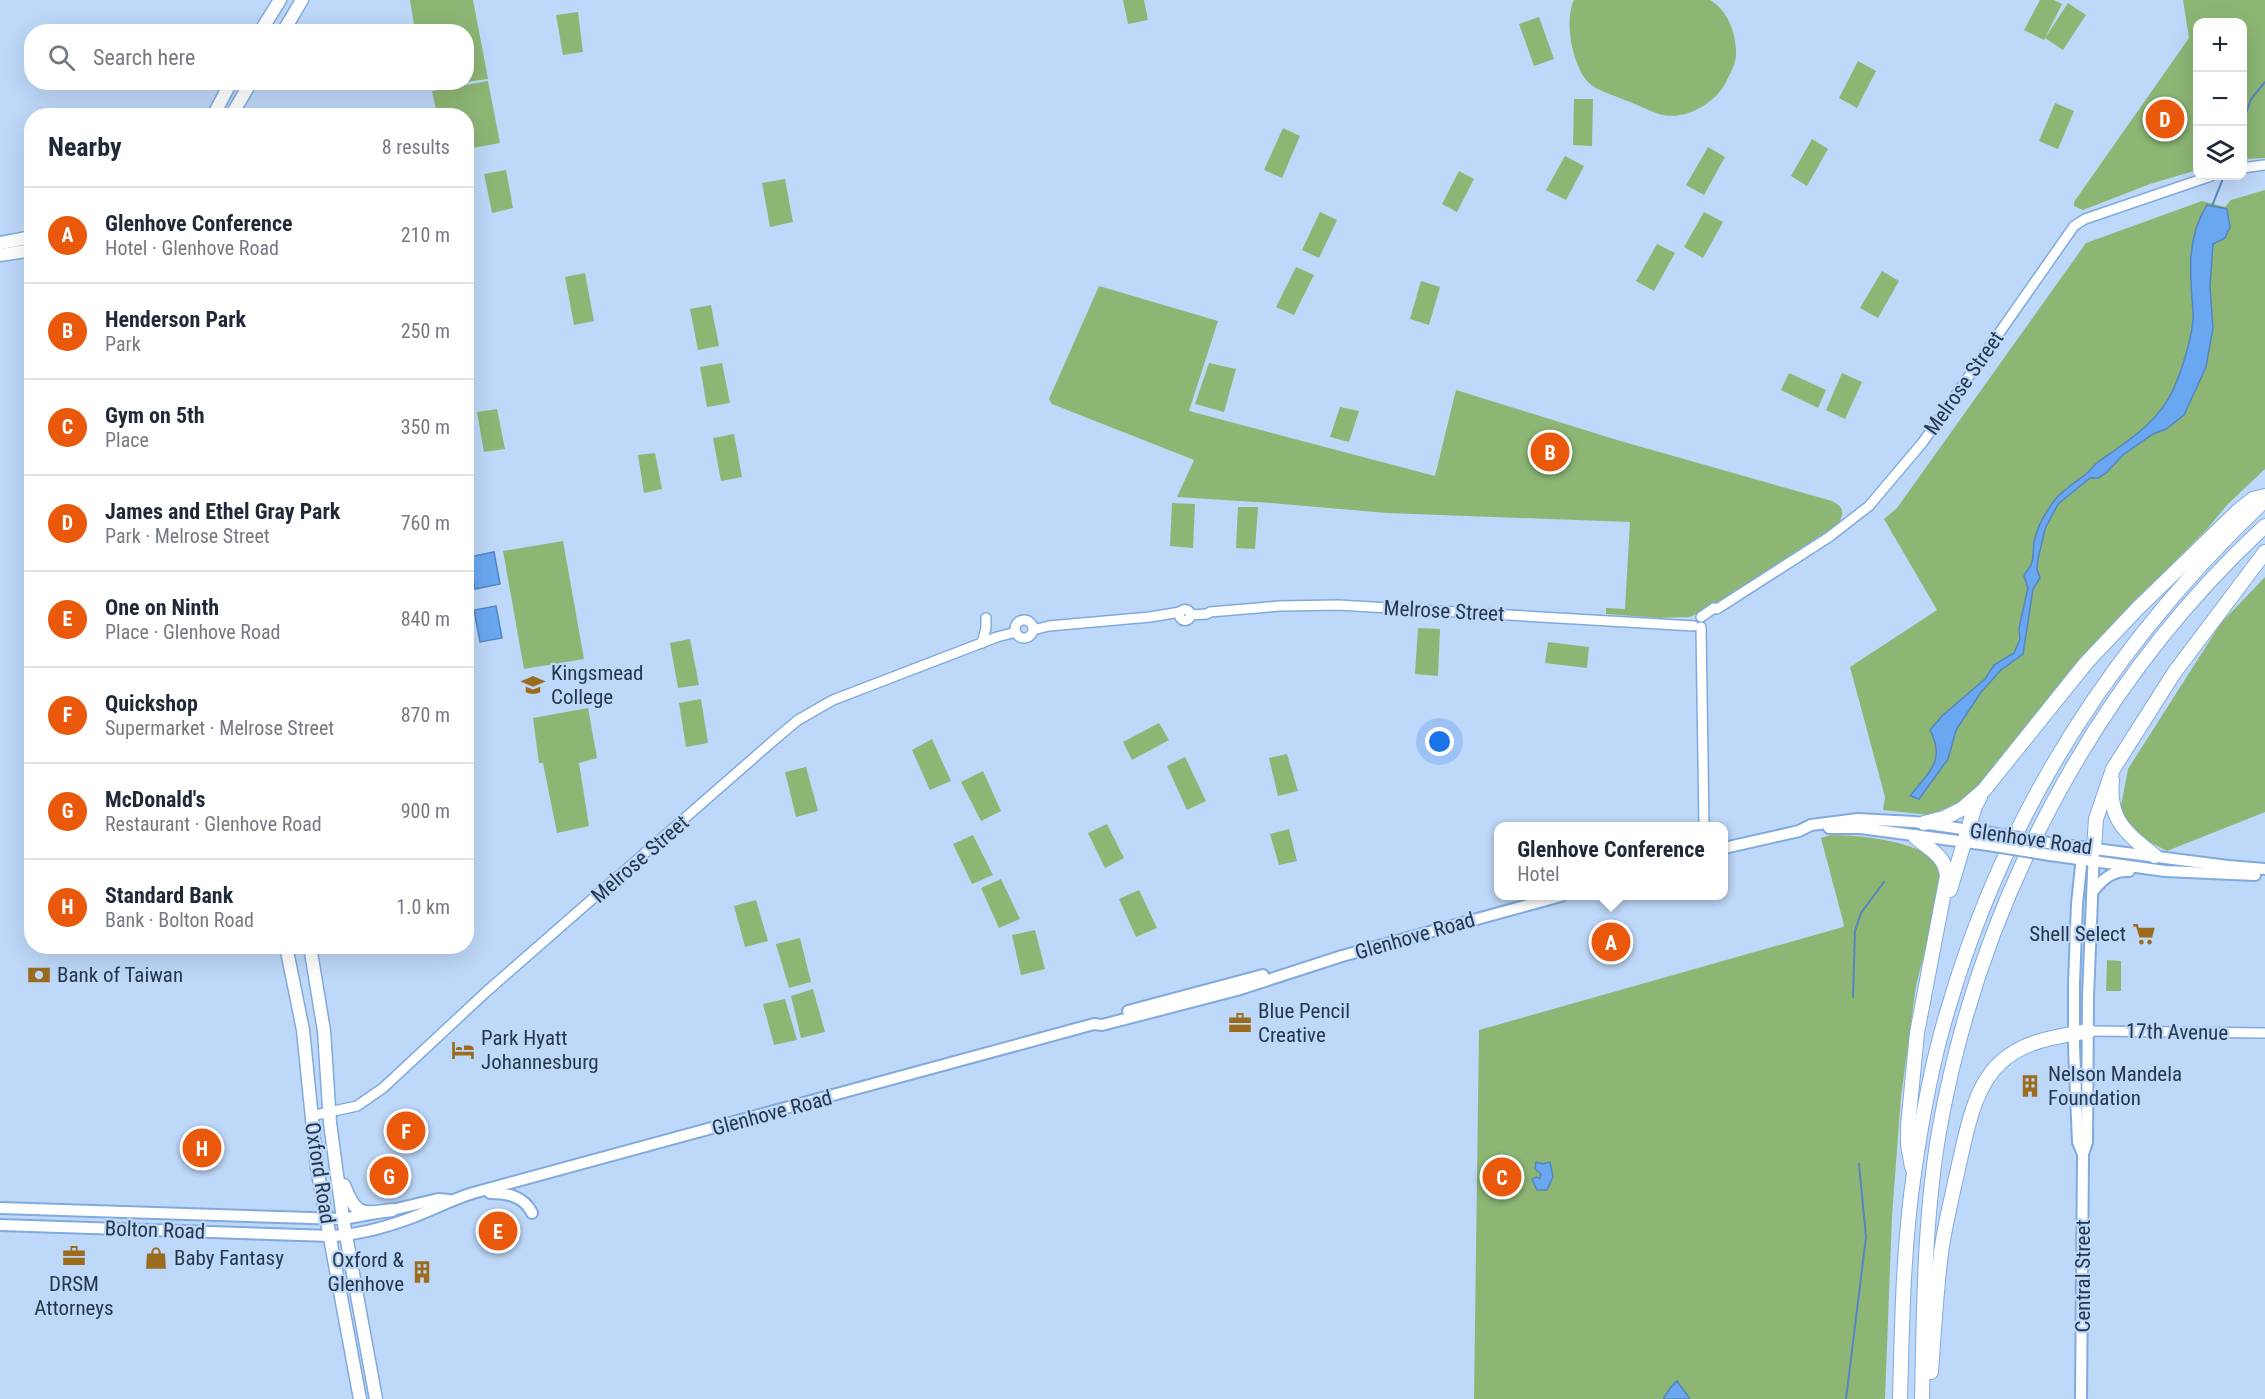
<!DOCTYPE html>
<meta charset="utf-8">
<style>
body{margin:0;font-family:"Roboto Condensed",sans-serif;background:#f6f6f7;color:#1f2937}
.controls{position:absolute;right:18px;top:18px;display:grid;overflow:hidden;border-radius:12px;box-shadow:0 6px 24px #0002}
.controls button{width:54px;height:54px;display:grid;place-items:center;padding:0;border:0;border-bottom:2px solid #e0e1e3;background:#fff;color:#1f2937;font:30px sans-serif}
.you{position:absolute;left:1440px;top:742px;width:21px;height:21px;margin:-15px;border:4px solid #fff;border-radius:50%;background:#1a73e8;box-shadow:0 0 0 9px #1a73e833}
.badge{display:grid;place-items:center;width:39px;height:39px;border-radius:50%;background:#ea580c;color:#fff;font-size:20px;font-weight:700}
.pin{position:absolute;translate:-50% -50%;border:3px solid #fff;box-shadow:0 2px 6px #0006}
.popup{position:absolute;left:1494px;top:822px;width:234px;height:78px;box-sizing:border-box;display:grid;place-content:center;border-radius:12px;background:#fff;filter:drop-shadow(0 2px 4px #0005);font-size:20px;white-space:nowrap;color:#747a83}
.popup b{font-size:22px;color:#1f2937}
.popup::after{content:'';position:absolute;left:50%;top:100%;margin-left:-12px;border:12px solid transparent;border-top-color:#fff}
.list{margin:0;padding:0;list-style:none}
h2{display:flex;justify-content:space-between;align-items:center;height:78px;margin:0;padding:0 24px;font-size:26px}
h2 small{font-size:20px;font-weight:400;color:#747a83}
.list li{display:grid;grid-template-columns:39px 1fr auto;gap:18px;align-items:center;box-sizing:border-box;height:96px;padding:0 24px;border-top:2px solid #e0e1e3}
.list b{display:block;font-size:22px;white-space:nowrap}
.list p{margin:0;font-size:20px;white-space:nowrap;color:#747a83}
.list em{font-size:20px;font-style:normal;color:#747a83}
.icon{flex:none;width:33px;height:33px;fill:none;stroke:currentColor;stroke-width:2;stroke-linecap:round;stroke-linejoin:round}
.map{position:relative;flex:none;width:2265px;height:1399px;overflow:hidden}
.search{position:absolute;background:#fff;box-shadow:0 6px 24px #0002;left:24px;top:24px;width:450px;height:66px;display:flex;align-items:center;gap:15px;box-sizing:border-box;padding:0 21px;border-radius:24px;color:#747a83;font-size:22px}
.panel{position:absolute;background:#fff;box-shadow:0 6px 24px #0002;left:24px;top:108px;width:450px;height:846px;border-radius:24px}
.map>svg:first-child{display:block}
.green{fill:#8db675}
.water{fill:#6aa7f1;stroke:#5585c0;stroke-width:1.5}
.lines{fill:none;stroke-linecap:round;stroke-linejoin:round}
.stream{stroke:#5585c0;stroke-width:2}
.tertiary-casing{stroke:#80aade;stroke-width:12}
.secondary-casing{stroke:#80aade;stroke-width:14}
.primary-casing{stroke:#80aade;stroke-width:15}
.motorway-casing{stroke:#80aade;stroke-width:16}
.tertiary{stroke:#fff;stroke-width:9}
.secondary{stroke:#fff;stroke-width:10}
.primary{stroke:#fff;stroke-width:12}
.motorway{stroke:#fff;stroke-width:14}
.secondary-bridge-casing{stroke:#80aade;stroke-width:14;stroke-linecap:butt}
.secondary-bridge{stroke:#fff;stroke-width:10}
.labels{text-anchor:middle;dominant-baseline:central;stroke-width:4.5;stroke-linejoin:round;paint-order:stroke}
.street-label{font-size:21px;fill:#25374c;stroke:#bed8f9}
.poi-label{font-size:21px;fill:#25374c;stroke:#bed8f9;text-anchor:start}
</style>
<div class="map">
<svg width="2265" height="1399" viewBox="0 0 2265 1399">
<rect width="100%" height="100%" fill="#bed8f9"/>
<g class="green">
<path d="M 410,0 L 473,0 L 488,79 L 466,82 L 466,32 L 415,31 Z"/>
<path d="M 1123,0 L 1144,0 L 1148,20 L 1128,24 Z"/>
<path d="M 1574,0 L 1710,0 C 1727,10 1735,30 1736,50 C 1737,61 1732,70 1727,80 C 1717,103 1684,122 1659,114 C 1647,110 1636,104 1625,100 C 1613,95 1597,91 1588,82 C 1572,65 1564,20 1574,0 Z"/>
<path d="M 2040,0 L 2054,0 L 2062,4 L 2045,38 L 2068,3 L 2086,15 L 2063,50 L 2045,38 L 2044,40 L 2024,30 Z"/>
<path d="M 2183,0 L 2265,0 L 2265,158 L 2243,159 L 2242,22 L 2198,22 L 2197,170 L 2150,184 L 2083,210 L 2074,206 L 2074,202 L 2189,38 Z"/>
<path d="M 578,12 L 583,52 L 563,55 L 556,15 Z"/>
<path d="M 1539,17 L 1554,59 L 1534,66 L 1519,24 Z"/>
<path d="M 1858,61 L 1876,71 L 1857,108 L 1839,98 Z"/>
<path d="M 488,81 L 500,143 L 467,149 L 466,116 L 437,115 L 432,91 Z"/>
<path d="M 424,82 L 466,82 L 425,90 Z"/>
<path d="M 1574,99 L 1593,99 L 1592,146 L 1573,145 Z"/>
<path d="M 2055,103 L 2074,111 L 2058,149 L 2039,141 Z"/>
<path d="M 1283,128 L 1300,136 L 1282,178 L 1264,170 Z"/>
<path d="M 1812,139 L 1828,149 L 1807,186 L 1791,176 Z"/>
<path d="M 1708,147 L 1725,157 L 1704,195 L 1686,185 Z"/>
<path d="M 1565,156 L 1584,166 L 1566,200 L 1546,190 Z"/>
<path d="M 506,170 L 513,208 L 492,213 L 484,174 Z"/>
<path d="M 1459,171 L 1474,179 L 1457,212 L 1442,204 Z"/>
<path d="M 785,179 L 793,222 L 770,227 L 762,183 Z"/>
<path d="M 2265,190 L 2265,469 L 2227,505 L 2208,528 L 2109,628 L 2059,685 L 1980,785 L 1962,802 L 1929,815 L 1883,810 L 1885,797 L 1850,667 L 1937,610 L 1884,519 L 1897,508 L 2086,243 L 2202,201 L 2225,207 L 2231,200 Z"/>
<path d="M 1320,212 L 1337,220 L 1319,258 L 1302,250 Z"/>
<path d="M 1704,212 L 1723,222 L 1703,258 L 1684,247 Z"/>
<path d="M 1657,244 L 1675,253 L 1654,291 L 1636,281 Z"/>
<path d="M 1296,267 L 1314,275 L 1294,315 L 1276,307 Z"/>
<path d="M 1882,271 L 1899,281 L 1878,318 L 1860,308 Z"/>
<path d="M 585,273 L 594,321 L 574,325 L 565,277 Z"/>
<path d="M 1421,281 L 1440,287 L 1429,325 L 1410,319 Z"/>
<path d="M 1099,286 L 1218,321 L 1189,411 L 1435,476 L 1456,390 L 1617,440 L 1832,501 C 1844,507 1845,513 1838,524 L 1707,609 L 1690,617 L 1659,618 L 1606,614 L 1606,608 L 1625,609 L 1630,522 L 1387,513 L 1271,503 L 1177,497 L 1194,460 L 1052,404 L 1049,399 Z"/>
<path d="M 711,305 L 719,346 L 698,350 L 690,309 Z"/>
<path d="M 722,363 L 730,403 L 707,407 L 700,367 Z"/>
<path d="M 1209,363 L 1236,369 L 1224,412 L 1195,404 Z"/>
<path d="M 1789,373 L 1826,390 L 1818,408 L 1781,390 Z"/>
<path d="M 1842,373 L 1862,382 L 1845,419 L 1826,410 Z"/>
<path d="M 1340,407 L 1359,411 L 1349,442 L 1330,437 Z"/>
<path d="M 497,409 L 505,449 L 484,452 L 477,412 Z"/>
<path d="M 734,434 L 742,477 L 721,481 L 713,438 Z"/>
<path d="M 655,453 L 662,489 L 644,493 L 638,455 Z"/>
<path d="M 1172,503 L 1195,504 L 1193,548 L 1170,546 Z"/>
<path d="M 1238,507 L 1258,507 L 1255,549 L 1236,548 Z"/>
<path d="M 563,541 L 584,659 L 524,669 L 503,551 Z"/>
<path d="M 2265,577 L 2265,812 L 2167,851 L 2140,837 L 2120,811 L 2128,769 L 2221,623 Z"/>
<path d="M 1418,628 L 1440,629 L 1438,676 L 1415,674 Z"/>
<path d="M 690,639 L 699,685 L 678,688 L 670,643 Z"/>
<path d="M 1548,642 L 1589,647 L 1587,668 L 1545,663 Z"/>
<path d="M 701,699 L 708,743 L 686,747 L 679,703 Z"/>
<path d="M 588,708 L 597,758 L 579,763 L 589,826 L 557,833 L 543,763 L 539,763 L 533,718 Z"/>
<path d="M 1159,723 L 1169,740 L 1132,760 L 1123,742 Z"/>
<path d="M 932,739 L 951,781 L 930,790 L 912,750 Z"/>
<path d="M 1287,754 L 1298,791 L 1278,796 L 1269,758 Z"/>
<path d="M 1185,757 L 1206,801 L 1187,810 L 1167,766 Z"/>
<path d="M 806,767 L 818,811 L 796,817 L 785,772 Z"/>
<path d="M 983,771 L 1001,811 L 981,821 L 961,782 Z"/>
<path d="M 1107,824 L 1124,858 L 1105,868 L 1088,833 Z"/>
<path d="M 1289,829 L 1297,861 L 1279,865 L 1270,834 Z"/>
<path d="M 973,835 L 993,875 L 972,884 L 953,844 Z"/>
<path d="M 1831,835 C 1858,835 1891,839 1917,849 C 1926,853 1933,860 1941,866 L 1942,884 L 1916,986 L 1901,1097 L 1892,1216 L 1885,1399 L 1474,1399 L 1479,1030 L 1843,927 L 1844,925 L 1821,838 Z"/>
<path d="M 1001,879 L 1020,919 L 999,928 L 981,888 Z"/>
<path d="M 1139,890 L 1157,928 L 1136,937 L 1119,899 Z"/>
<path d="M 756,900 L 768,941 L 745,947 L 734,906 Z"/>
<path d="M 1035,930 L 1045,969 L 1021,975 L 1012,935 Z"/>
<path d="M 800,938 L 811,982 L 789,988 L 776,944 Z"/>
<path d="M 2107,960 L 2121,961 L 2121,991 L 2106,991 Z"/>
<path d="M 813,989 L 825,1032 L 801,1038 L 791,996 Z"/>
<path d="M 785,999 L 797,1040 L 774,1045 L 763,1004 Z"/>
</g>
<g class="water">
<path d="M 2207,205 L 2227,209 L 2230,227 L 2225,238 L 2213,244 L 2210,286 L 2213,328 L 2206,367 L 2184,415 L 2166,429 L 2153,434 L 2123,455 L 2106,473 L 2098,478 L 2090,478 L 2058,504 L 2045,529 L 2038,559 L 2037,569 L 2040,578 L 2033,589 L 2023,654 L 2001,670 L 1981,692 L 1956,730 L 1948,759 L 1919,799 L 1910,796 C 1929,772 1946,761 1930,730 L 1942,716 L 1985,679 L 1994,665 L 2014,653 L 2020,639 L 2019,628 L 2028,588 L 2024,576 C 2026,571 2029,569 2031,565 C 2034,558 2033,549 2034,542 C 2037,527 2045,513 2054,501 C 2063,490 2074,483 2085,475 C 2090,471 2093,466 2098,462 C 2126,442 2158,423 2173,390 C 2181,373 2195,330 2193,311 C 2190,274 2186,238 2207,205 Z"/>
<path d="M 494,552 L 500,584 L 475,589 L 469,557 Z"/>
<path d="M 496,606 L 502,638 L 480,642 L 474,610 Z"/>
<path d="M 1536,1162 L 1543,1164 L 1550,1162 L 1553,1177 L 1547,1190 L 1537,1190 L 1532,1179 L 1536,1177 L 1540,1178 L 1541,1174 L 1535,1169 Z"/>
<path d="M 1677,1381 L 1690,1399 L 1663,1399 L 1671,1387 Z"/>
</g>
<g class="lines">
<g class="stream">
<path d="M 2242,125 L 2251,99 L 2265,82"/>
<path d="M 2212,206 L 2224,176"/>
<path d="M 1853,997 L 1855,931 L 1861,913 L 1884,882"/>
<path d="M 1846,1399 L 1866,1237 L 1859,1164"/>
</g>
<g class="tertiary-casing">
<g id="tertiary">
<path d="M 2242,168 L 2265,165"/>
<circle cx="1185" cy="615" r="5.5"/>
<path d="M 1190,615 L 1207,614 L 1210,612 L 1280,606 L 1338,605 L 1694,626"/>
<path d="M 1701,617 L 1714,608 L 1717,609 L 1829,537 L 1869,506 L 1923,442 L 2074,226 L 2085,219 L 2211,176"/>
<circle cx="1024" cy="629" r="9"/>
<path d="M 1701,627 L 1704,826"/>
<path d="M 1033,630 L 1049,626 L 1150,617 L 1180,612"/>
<path d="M 982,643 L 986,628 L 986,618"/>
<path d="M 2089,1031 L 2265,1033"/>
<path d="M 311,1116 L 357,1106 L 383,1088 L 486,992 L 773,741 L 798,720 L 833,700 L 997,637 L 1016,632"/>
</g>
</g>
<g class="secondary-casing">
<g id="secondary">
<path d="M 1829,828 L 1861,828 L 1988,845"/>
<path d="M 2048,843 L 2228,866 L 2265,869"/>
<path d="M 2083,847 L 2077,904 L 2074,983 L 2074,1047 L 2078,1142 L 2083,1154"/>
<path d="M 1724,848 L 1799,831 L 1811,825 L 1858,819 L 1914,822 L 1991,833"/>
<path d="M 2050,855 L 2165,871 L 2255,875"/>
<path d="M 2093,891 C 2103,879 2113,870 2129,871"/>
<path d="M 1128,1011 L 1263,975"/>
<path d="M 490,1193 C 507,1193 524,1196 532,1213"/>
<path d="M 0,1208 L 343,1219 L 392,1210 L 438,1199 L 449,1200"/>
<path d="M 0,1225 L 331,1236 C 358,1235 383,1228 408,1219 C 431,1211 450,1200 473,1193 L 1094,1024 L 1102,1025 L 1237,990 L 1342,956 L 1561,896"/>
<path d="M 2081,1399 L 2083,1154 L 2087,1142 L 2088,997 L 2094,849"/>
</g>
</g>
<g class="primary-casing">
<g id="primary">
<path d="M 260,32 L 280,0"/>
<path d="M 283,32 L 302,0"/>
<path d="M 213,116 L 231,82"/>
<path d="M 231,116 L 251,82"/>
<path d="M 0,243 L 32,237"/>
<path d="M 0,255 L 32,250"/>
<path d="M 286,946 L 303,1030 L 317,1168 L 360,1399"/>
<path d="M 310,946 L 324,1031 L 330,1123 L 343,1219 L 376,1399"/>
<path d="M 344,1185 C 356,1216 361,1214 392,1210"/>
</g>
</g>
<g class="motorway-casing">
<g id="motorway">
<path d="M 2112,780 C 2108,820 2126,833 2155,856"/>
<path d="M 1924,823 L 1944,818 L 1962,809 L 1984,790 L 2086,663 L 2138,608 L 2238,511 L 2253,499 L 2265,496"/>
<path d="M 2094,849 L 2096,819 L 2113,769 L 2174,673 L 2265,552"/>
<path d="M 1950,890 L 1975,806 L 1980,797"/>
<path d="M 1912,1167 L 1908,1145 L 1908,1126 L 1917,1033 L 1947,876 C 1945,855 1929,849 1915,837"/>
<path d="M 1931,1372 C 1934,1332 1936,1293 1941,1253 C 1945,1223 1953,1193 1959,1164 C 1967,1130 1974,1087 2000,1063 C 2024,1040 2057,1037 2089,1031"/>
<path d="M 1900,1399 C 1902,1324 1903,1248 1914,1173 C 1922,1117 1932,1060 1949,1006 C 2007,809 2117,640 2265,500"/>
<path d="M 1922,1399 C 1924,1310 1924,1220 1939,1132 C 1979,904 2094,684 2265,526"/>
</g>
</g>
<use href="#tertiary" class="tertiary"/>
<use href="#secondary" class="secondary"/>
<use href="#primary" class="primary"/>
<use href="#motorway" class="motorway"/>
<g class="secondary-bridge-casing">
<g id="secondary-bridge">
<path d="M 1991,833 L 2048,843"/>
<path d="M 1988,845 L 2050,855"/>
</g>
</g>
<use href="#secondary-bridge" class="secondary-bridge"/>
</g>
<defs>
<g id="school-bare" transform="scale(1.8)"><path d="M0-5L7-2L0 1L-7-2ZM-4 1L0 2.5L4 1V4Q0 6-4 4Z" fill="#9b6b1e" stroke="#bed8f9" stroke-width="2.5" paint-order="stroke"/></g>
<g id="supermarket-bare" transform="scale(1.8)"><path d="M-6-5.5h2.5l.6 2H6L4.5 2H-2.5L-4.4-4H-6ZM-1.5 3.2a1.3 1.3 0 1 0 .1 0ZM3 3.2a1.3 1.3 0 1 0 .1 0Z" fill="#9b6b1e" stroke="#bed8f9" stroke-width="2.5" paint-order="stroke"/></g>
<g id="bank-bare" transform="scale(1.8)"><path d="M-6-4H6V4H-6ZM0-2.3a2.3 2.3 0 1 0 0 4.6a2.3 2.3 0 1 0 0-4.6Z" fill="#9b6b1e" stroke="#bed8f9" stroke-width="2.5" paint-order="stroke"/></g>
<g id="office-bare" transform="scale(1.8)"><path d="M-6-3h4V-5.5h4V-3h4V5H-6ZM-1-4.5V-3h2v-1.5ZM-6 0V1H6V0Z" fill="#9b6b1e" stroke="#bed8f9" stroke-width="2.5" paint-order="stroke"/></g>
<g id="hotel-bare" transform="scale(1.8)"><path d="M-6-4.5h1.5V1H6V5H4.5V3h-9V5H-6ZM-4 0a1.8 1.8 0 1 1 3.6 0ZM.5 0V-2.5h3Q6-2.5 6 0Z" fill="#9b6b1e" stroke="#bed8f9" stroke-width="2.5" paint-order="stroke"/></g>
<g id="building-bare" transform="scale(1.8)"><path d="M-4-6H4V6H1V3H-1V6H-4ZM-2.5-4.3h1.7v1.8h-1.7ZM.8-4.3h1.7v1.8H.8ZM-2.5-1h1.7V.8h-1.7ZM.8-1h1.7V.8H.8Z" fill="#9b6b1e" stroke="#bed8f9" stroke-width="2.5" paint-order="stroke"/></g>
<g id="shop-bare" transform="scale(1.8)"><path d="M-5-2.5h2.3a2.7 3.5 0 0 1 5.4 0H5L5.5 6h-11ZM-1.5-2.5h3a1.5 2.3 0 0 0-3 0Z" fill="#9b6b1e" stroke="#bed8f9" stroke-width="2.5" paint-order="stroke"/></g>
</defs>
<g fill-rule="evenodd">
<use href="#school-bare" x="533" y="685"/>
<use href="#supermarket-bare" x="2144" y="934"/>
<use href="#bank-bare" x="39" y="975"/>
<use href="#office-bare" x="1240" y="1023"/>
<use href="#hotel-bare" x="463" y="1050"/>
<use href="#building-bare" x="2030" y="1086"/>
<use href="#office-bare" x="74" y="1256"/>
<use href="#shop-bare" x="156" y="1258"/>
<use href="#building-bare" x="422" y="1272"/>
</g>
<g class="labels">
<g class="street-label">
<text transform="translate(1964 383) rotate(-55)">Melrose Street</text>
<text transform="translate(1444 611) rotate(3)">Melrose Street</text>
<text transform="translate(2031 839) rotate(8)">Glenhove Road</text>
<text transform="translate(640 859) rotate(-41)">Melrose Street</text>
<text transform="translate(1415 936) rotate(-16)">Glenhove Road</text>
<text transform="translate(2177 1032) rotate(1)">17th Avenue</text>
<text transform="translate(772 1113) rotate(-15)">Glenhove Road</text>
<text transform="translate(320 1173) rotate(81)">Oxford Road</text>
<text transform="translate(155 1230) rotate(2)">Bolton Road</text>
<text transform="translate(2083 1276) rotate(-90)">Central Street</text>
</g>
<g class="poi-label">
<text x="551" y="673">Kingsmead<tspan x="551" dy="24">College</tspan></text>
<text x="2126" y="934" text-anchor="end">Shell Select</text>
<text x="57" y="975">Bank of Taiwan</text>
<text x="1258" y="1011">Blue Pencil<tspan x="1258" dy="24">Creative</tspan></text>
<text x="481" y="1038">Park Hyatt<tspan x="481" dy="24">Johannesburg</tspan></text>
<text x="2048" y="1074">Nelson Mandela<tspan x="2048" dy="24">Foundation</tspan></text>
<text x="174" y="1258">Baby Fantasy</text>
<text x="404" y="1260" text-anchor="end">Oxford &amp;<tspan x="404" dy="24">Glenhove</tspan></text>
<text x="74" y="1284" text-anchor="middle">DRSM<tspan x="74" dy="24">Attorneys</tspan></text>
</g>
</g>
</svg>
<div class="controls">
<button>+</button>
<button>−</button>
<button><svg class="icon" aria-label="layers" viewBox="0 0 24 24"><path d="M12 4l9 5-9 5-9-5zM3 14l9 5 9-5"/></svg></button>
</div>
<div class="you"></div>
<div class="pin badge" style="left:1611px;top:942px">A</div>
<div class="popup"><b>Glenhove Conference</b>Hotel</div>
<div class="pin badge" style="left:1550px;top:452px">B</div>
<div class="pin badge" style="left:1502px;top:1177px">C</div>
<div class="pin badge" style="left:2165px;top:119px">D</div>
<div class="pin badge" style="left:498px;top:1231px">E</div>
<div class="pin badge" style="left:406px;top:1131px">F</div>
<div class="pin badge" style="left:389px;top:1176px">G</div>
<div class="pin badge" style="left:202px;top:1148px">H</div>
<div class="search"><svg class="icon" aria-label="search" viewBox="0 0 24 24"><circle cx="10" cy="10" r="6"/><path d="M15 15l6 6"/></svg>Search here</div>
<section class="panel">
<h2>Nearby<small>8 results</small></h2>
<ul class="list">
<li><span class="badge">A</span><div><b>Glenhove Conference</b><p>Hotel · Glenhove Road</p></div><em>210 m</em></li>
<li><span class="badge">B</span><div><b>Henderson Park</b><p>Park</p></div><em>250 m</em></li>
<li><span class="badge">C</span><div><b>Gym on 5th</b><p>Place</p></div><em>350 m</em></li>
<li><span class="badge">D</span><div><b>James and Ethel Gray Park</b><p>Park · Melrose Street</p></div><em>760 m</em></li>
<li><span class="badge">E</span><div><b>One on Ninth</b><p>Place · Glenhove Road</p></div><em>840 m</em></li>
<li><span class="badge">F</span><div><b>Quickshop</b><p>Supermarket · Melrose Street</p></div><em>870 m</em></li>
<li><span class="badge">G</span><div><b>McDonald's</b><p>Restaurant · Glenhove Road</p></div><em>900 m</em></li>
<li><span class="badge">H</span><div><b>Standard Bank</b><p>Bank · Bolton Road</p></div><em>1.0 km</em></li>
</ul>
</section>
</div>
